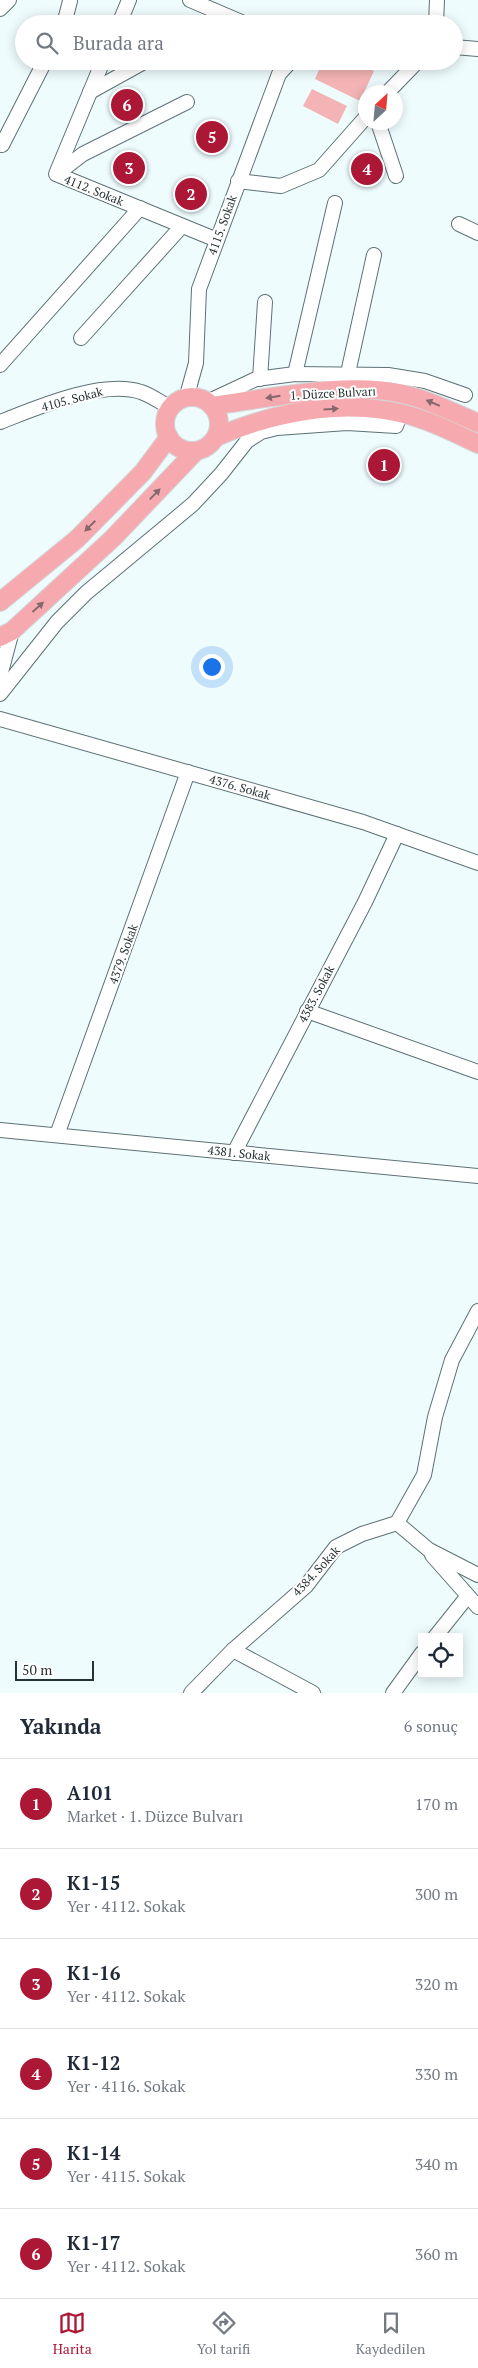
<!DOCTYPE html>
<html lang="tr">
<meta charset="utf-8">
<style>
body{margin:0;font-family:"PT Serif",serif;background:#f6f6f7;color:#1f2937}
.controls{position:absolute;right:15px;bottom:15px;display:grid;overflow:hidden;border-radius:0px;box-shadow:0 2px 12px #0003}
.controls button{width:45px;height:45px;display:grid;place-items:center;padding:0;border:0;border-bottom:1px solid #e0e1e3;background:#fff;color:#1f2937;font:25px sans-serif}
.compass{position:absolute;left:358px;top:85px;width:45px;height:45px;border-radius:50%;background:#fff;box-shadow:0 2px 12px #0003;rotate:26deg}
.scale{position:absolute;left:15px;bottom:12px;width:79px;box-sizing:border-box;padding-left:5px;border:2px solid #293233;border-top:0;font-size:14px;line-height:18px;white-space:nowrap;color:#293233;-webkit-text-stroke:4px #fff;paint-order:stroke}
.you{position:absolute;left:211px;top:666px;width:18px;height:18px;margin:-12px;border:4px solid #fff;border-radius:50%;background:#1a73e8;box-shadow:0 0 0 8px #1a73e833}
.badge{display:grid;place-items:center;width:32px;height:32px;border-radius:50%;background:#ac1736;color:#fff;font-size:16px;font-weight:700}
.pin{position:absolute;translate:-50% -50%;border:2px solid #fff;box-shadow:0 1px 5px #0006}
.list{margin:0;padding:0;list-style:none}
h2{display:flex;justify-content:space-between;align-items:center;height:65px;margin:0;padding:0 20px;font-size:21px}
h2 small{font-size:16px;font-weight:400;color:#747a83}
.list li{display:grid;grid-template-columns:32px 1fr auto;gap:15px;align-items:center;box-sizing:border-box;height:90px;padding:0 20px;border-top:1px solid #e0e1e3}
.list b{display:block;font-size:19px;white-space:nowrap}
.list p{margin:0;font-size:16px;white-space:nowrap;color:#747a83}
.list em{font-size:16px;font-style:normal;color:#747a83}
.icon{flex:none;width:28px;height:28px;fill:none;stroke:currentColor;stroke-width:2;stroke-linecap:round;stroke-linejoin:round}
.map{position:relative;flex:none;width:478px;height:1693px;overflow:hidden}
.search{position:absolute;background:#fff;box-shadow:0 2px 12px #0003;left:15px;right:15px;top:15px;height:55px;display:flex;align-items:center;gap:12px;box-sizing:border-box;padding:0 18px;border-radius:28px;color:#747a83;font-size:19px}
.sheet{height:605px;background:#fff}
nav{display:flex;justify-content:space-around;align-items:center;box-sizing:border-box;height:70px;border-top:1px solid #e0e1e3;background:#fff;font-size:14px;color:#747a83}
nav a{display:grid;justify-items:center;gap:2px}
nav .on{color:#ac1736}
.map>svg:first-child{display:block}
.green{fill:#f4b4b5}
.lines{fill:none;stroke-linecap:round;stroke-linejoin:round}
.minor-casing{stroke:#5d7175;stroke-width:16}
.major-casing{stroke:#d4d6d6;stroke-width:20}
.minor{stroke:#fff;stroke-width:14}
.major{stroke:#f6aab0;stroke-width:18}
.oneway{fill:#85686b}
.labels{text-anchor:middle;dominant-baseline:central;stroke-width:4;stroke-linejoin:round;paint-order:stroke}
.street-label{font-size:12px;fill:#293233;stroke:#fff}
</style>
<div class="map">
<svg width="478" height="1693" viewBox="0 0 478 1693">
<rect width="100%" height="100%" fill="#eefcfe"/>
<g class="green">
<path d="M 323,61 L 353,61 L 374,71 L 360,101 L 315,79 Z"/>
<path d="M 312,89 L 347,106 L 338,124 L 303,106 Z"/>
</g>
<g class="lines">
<g class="minor-casing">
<g id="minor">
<path d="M 190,0 L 246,24"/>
<path d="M 0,9 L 9,0"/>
<path d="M 64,24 L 70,1"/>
<path d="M 119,24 L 129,0"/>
<path d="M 436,24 L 437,0"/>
<path d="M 454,47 L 478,49"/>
<path d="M 103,61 L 56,174 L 217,240"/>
<path d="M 90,92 L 146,61"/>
<path d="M 388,92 L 418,61"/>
<path d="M 378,122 L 396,176"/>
<path d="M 0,144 L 2,145 L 45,61"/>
<path d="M 57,174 L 83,154 L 187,102"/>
<path d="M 238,181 L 281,186 L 319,170 L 366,117"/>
<path d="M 459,224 L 478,233"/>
<path d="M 81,338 L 182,226"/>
<path d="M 0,365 L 140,208"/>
<path d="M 348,373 L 374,255"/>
<path d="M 295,374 L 335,203"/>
<path d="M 260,379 L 265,302"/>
<path d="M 186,399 L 196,363 L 199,289 L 279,74 L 291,61"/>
<path d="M 207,402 L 256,379 L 295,374 L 388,375 L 425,381 L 465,395"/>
<path d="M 0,422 C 36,408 102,379 141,392 C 151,395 161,403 171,408"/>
<path d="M 0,676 L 12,631"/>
<path d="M 0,694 L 57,622 L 86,593 L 193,504 L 221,474 L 247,441 L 261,432 L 277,428 L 347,423 L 396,426 L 401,413"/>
<path d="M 0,719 L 363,822 L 478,863"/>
<path d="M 307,1011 L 478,1072"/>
<path d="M 0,1130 L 478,1176"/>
<path d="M 57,1135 L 188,772"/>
<path d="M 234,1153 L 365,902 L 397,834"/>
<path d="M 397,1523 L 429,1550 L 478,1575"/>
<path d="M 432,1555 L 478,1607"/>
<path d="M 435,1637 L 467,1597"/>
<path d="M 233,1650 L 313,1693"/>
<path d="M 191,1693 L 233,1650 L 306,1586 L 336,1547 L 362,1534 L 397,1523 L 424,1475 L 435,1417 L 452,1360 L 478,1311"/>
<path d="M 393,1693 L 422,1653"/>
</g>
</g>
<g class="major-casing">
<g id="major">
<circle cx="192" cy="424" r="27"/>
<path d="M 212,406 C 270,398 347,381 403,394 C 429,400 453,412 478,423"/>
<path d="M 216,437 C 272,413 340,399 400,413 C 427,419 453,432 478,444"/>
<path d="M 0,602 L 77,539 L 143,472 L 169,437"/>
<path d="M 0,637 L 12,631 L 113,538 L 196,451"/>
</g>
</g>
<use href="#minor" class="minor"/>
<use href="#major" class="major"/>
</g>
<defs><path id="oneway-solid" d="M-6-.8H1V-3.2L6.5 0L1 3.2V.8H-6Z" transform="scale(1.25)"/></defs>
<g class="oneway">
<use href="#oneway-solid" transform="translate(273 397) rotate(171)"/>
<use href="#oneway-solid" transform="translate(433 403) rotate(-157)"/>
<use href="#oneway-solid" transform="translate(331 409) rotate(-4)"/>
<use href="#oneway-solid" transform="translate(155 494) rotate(-46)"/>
<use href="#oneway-solid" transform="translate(90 526) rotate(135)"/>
<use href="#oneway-solid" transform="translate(38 607) rotate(-42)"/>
</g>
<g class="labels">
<g class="street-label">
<text transform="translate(94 190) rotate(22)">4112. Sokak</text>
<text transform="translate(222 225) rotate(-70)">4115. Sokak</text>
<text transform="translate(333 393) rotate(-3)">1. Düzce Bulvarı</text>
<text transform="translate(72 399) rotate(-15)">4105. Sokak</text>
<text transform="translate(240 787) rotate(16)">4376. Sokak</text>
<text transform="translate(123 954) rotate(-70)">4379. Sokak</text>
<text transform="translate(316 994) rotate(-62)">4383. Sokak</text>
<text transform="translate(239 1153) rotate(6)">4381. Sokak</text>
<text transform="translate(316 1571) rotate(-47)">4384. Sokak</text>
</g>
</g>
</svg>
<div class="controls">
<button><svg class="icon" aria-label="locate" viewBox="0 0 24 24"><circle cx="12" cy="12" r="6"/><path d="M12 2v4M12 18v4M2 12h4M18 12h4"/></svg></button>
</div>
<svg class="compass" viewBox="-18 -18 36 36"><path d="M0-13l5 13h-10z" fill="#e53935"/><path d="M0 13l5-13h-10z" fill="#747a83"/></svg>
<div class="scale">50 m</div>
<div class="you"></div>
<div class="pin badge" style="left:384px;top:465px">1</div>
<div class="pin badge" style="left:191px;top:194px">2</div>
<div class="pin badge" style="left:129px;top:168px">3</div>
<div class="pin badge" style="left:367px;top:169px">4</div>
<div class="pin badge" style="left:212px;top:137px">5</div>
<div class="pin badge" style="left:127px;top:105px">6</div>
<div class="search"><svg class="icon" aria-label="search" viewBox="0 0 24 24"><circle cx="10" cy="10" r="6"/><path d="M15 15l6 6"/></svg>Burada ara</div>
</div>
<section class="sheet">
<h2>Yakında<small>6 sonuç</small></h2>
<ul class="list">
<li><span class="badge">1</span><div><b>A101</b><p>Market · 1. Düzce Bulvarı</p></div><em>170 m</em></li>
<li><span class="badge">2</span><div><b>K1-15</b><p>Yer · 4112. Sokak</p></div><em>300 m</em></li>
<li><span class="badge">3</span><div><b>K1-16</b><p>Yer · 4112. Sokak</p></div><em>320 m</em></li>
<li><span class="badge">4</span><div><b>K1-12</b><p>Yer · 4116. Sokak</p></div><em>330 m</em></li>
<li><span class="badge">5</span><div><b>K1-14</b><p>Yer · 4115. Sokak</p></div><em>340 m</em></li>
<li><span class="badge">6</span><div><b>K1-17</b><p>Yer · 4112. Sokak</p></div><em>360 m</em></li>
</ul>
</section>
<nav>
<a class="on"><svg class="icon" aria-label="map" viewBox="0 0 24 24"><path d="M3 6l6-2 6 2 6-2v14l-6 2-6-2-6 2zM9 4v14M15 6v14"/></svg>Harita</a>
<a><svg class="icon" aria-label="directions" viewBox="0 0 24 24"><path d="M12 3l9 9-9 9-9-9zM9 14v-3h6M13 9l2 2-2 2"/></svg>Yol tarifi</a>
<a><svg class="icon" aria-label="saved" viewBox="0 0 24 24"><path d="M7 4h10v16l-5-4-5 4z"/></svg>Kaydedilen</a>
</nav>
